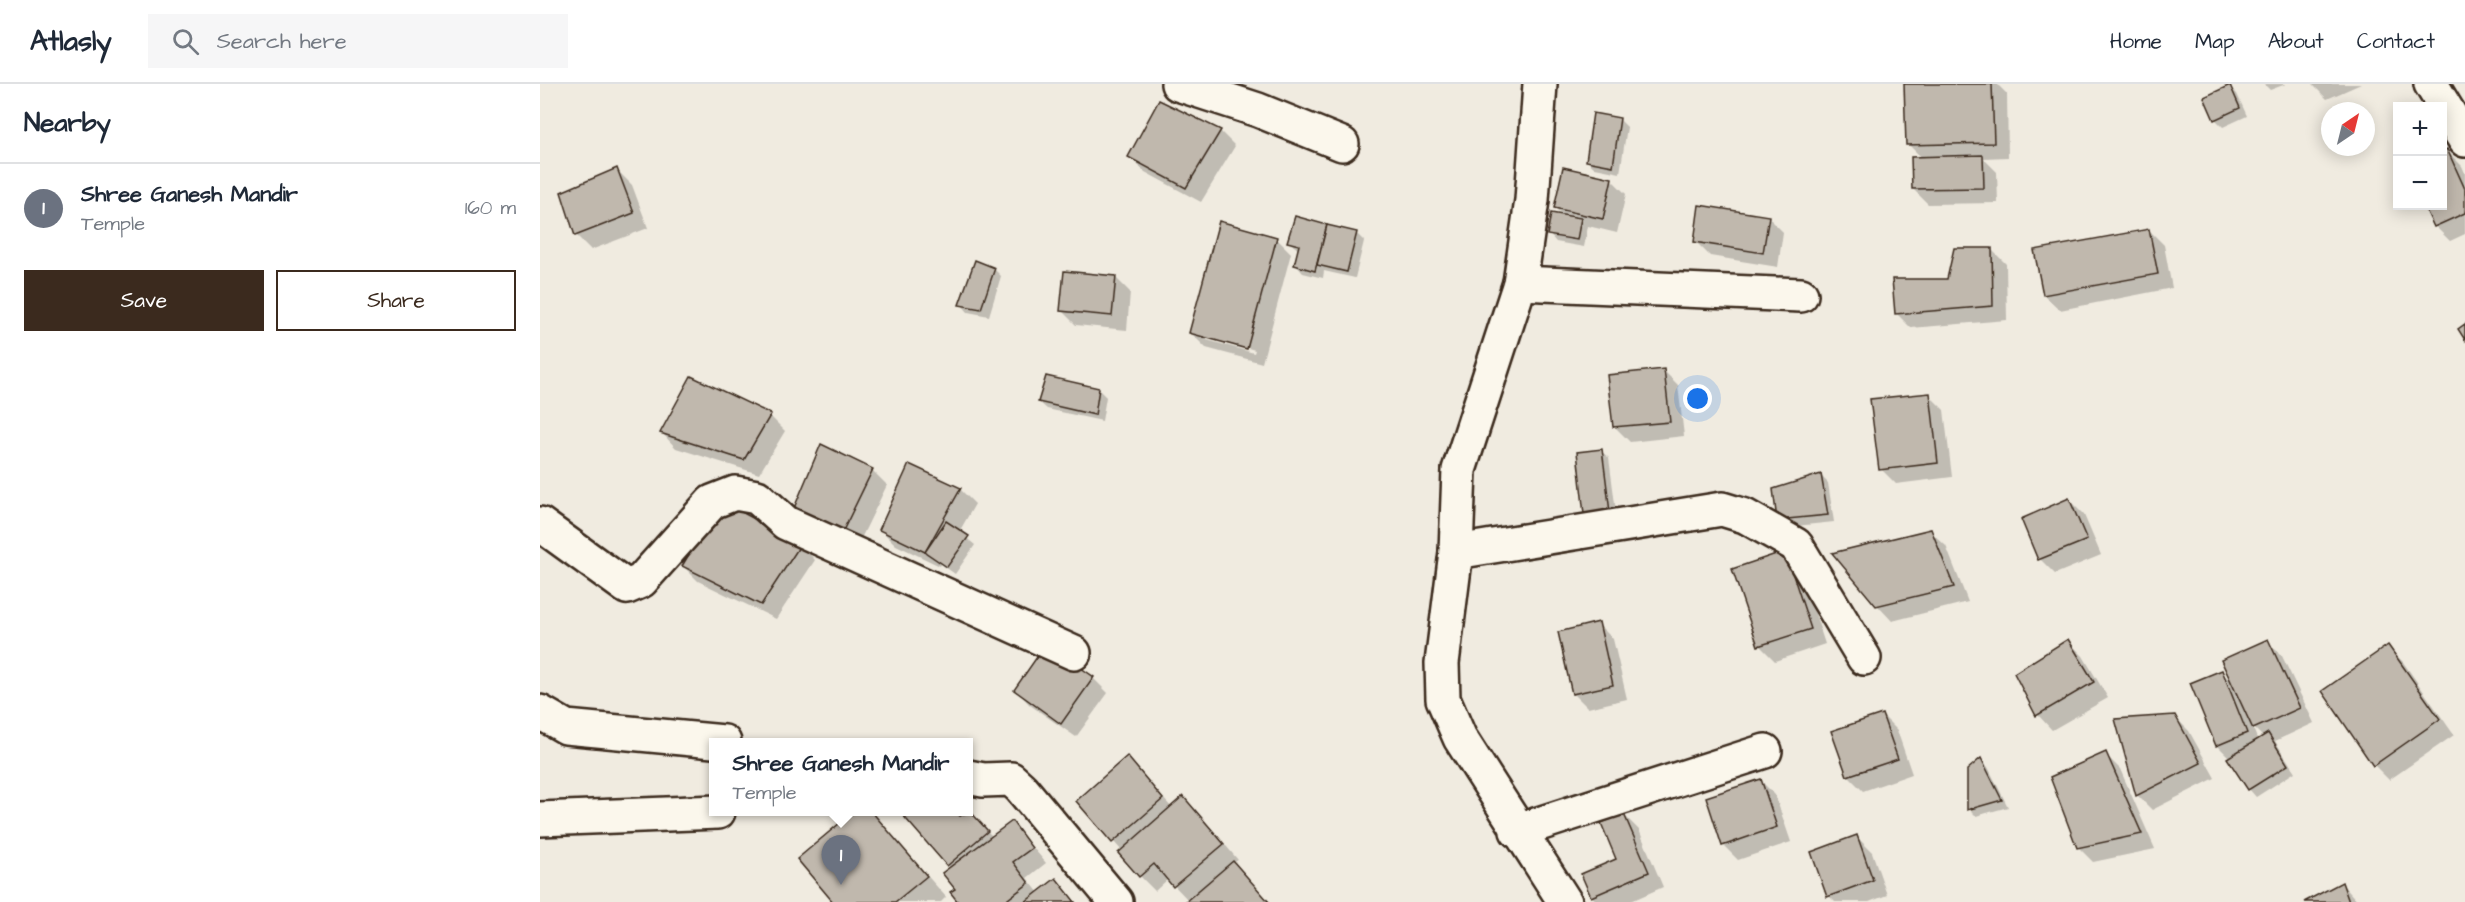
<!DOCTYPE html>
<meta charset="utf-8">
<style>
body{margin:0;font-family:"Architects Daughter",sans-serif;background:#f6f6f7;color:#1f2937}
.controls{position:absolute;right:18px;top:18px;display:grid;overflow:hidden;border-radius:0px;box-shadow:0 3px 15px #0003}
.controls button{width:54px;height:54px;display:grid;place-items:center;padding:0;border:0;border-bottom:2px solid #e0e1e3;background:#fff;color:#1f2937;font:30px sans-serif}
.compass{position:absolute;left:1781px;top:18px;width:54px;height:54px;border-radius:50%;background:#fff;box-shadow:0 3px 15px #0003;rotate:35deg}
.you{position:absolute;left:1158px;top:315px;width:21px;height:21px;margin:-15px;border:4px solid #fff;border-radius:50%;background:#1a73e8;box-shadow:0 0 0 9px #1a73e833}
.badge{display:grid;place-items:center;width:39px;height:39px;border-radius:50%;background:#3b2a1e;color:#fff;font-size:20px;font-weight:700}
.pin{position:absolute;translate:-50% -50px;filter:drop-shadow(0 2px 3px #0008)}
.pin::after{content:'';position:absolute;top:32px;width:21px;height:18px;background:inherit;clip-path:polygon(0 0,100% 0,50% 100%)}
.popup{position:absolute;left:169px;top:654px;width:264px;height:78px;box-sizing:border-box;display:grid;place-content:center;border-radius:0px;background:#fff;filter:drop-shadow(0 2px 4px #0005);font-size:20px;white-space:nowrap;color:#747a83}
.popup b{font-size:22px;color:#1f2937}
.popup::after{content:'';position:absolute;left:50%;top:100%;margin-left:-12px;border:12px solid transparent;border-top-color:#fff}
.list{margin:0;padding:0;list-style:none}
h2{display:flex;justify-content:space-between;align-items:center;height:78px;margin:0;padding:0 24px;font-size:26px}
h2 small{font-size:20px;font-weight:400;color:#747a83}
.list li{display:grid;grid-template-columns:39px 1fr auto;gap:18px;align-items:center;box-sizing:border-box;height:90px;padding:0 24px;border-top:2px solid #e0e1e3}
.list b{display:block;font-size:22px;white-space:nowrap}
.list p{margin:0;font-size:20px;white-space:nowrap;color:#747a83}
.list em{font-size:20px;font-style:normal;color:#747a83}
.actions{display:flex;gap:12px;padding:18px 24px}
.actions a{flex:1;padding:14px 0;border:2px solid #3b2a1e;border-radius:0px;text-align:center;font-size:21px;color:#3b2a1e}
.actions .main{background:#3b2a1e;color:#fff}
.icon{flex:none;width:33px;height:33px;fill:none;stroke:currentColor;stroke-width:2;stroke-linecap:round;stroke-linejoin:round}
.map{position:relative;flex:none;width:1925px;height:818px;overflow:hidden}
header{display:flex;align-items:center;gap:36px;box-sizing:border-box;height:84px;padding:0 30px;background:#fff;border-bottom:2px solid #e0e1e3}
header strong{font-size:28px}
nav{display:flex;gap:33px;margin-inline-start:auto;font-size:21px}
.search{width:420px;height:54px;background:#f6f6f7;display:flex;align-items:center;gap:15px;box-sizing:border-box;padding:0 21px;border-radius:0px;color:#747a83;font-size:22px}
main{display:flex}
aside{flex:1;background:#fff}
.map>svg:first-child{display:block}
.shadow{fill:#0003;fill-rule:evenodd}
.building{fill:#c0b8ad;stroke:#3b2a1e;stroke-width:1.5}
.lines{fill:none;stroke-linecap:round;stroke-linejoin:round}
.minor-casing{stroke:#3b2a1e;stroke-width:38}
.minor{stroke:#fbf7ec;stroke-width:33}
</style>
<header>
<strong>Atlasly</strong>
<div class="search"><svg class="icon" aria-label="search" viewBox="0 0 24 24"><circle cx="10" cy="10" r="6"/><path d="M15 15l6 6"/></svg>Search here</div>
<nav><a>Home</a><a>Map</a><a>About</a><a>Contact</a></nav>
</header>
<main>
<aside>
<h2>Nearby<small></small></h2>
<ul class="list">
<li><span class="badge" style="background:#6b7280">1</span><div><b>Shree Ganesh Mandir</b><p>Temple</p></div><em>160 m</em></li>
</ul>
<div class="actions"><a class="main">Save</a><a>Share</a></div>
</aside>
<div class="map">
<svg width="1925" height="818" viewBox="0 0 1925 818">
<rect width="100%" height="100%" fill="#f0ebe0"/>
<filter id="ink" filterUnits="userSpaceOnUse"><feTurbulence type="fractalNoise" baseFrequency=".0167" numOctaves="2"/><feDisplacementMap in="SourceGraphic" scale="12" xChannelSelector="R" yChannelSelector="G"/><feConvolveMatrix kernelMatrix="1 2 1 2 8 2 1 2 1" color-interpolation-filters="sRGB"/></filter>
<g filter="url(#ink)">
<g class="shadow">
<path d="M 1366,0 L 1457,0 L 1467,10 L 1468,73 L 1443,74 L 1457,88 L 1458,119 L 1388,120 L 1373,105 L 1382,74 L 1368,60 Z"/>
<path d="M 1724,0 L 1746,0 L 1730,6 Z"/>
<path d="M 1772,0 L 1821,0 L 1787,15 Z"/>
<path d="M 1690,3 L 1697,10 L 1707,32 L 1683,43 L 1675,35 Z"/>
<path d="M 1080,36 L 1087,43 L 1080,89 L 1055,84 L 1047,77 Z"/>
<path d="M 680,47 L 695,62 L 661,118 L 605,88 L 590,73 Z"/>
<path d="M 1907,67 L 1922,82 L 1925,89 L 1925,150 L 1910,157 L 1895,142 L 1886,122 L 1902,122 Z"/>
<path d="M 77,86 L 92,101 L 108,144 L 51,166 L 36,151 Z"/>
<path d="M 1071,95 L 1086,110 L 1077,149 L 1048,142 L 1044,163 L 1016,158 L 1009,150 L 1024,132 L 1015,124 Z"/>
<path d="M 1228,133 L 1243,148 L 1238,183 L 1170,172 L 1155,157 Z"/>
<path d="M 756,134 L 816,149 L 824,157 L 815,194 L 784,187 L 783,194 L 763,189 L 756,181 L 759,166 L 749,158 Z"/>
<path d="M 1609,146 L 1624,161 L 1632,204 L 1520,226 L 1504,211 Z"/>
<path d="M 736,154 L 751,169 L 722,279 L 666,264 L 651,249 ZM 667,252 L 715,266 L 714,269 L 667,256 Z"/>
<path d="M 1451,165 L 1466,180 L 1467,236 L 1371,244 L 1356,229 Z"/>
<path d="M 454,185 L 461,192 L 449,232 L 428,228 L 421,220 Z"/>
<path d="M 575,193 L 590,208 L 587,246 L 536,241 L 521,226 Z"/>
<path d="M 1123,286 L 1138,301 L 1144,352 L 1090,358 L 1075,343 Z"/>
<path d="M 151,294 L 230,332 L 245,347 L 219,390 L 136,364 L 122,349 Z"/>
<path d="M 558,305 L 566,313 L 562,337 L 507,325 L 499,318 Z"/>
<path d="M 1389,311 L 1404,326 L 1412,393 L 1356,400 L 1341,385 Z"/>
<path d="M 1061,367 L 1069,374 L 1078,443 L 1054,446 Z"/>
<path d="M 332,386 L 347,401 L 313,471 L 266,451 Z"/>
<path d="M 1281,392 L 1288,399 L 1294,438 L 1246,443 L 1239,435 Z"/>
<path d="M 420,405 L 435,420 L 419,448 L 435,461 L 415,490 L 401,480 L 400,482 L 356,461 L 341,446 Z"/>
<path d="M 1529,416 L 1544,431 L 1561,471 L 1515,490 L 1500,475 Z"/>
<path d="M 1390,447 L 1406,462 L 1428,518 L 1352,537 L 1337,521 Z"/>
<path d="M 261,461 L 275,476 L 236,535 L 158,497 L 143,482 Z"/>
<path d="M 1260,484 L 1285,560 L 1235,577 L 1220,562 L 1194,486 Z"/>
<path d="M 1058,540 L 1073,555 L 1087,615 L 1048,624 L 1033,609 Z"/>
<path d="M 1528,557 L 1543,572 L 1568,614 L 1512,646 L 1498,631 L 1476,590 Z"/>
<path d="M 1727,557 L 1742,572 L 1774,639 L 1735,657 L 1755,688 L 1716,713 L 1709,705 L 1690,674 L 1677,661 L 1681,588 L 1693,599 ZM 1712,642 L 1724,654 L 1718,657 Z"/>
<path d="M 1848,563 L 1863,578 L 1914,651 L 1849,696 L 1834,681 Z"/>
<path d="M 553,594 L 568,609 L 536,653 L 490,621 L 476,606 Z"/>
<path d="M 1342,631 L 1357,646 L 1372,690 L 1323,707 L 1308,692 Z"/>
<path d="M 1634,632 L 1649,647 L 1675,694 L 1612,726 L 1597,711 Z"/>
<path d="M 1565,670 L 1580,685 L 1615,765 L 1553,778 L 1538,763 Z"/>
<path d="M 587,674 L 632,724 L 658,729 L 698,776 L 693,779 L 729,818 L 648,818 L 649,817 L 628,795 L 615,807 L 600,792 L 580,769 L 582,767 L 538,717 Z"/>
<path d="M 1441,676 L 1448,683 L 1468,723 L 1436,732 L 1429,725 Z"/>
<path d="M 1220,696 L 1235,711 L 1251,758 L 1198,776 L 1183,761 Z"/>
<path d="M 315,728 L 331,728 L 406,813 L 401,818 L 295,818 L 259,775 Z"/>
<path d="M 362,728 L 416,728 L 421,733 L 428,728 L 453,753 L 472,739 L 506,779 L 487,794 L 499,809 L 516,796 L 536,818 L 420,818 L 411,785 Z"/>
<path d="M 1084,731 L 1099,746 L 1123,803 L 1089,818 L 1058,818 L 1052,813 L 1078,776 Z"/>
<path d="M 1317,753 L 1332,768 L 1347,811 L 1329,818 L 1295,818 L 1289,812 Z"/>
<path d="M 1802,800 L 1818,818 L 1767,818 Z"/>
</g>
<g class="building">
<path d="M 1364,0 L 1452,0 L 1454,59 L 1366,61 Z"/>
<path d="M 1690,1 L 1700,24 L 1674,36 L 1664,13 Z"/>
<path d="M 619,16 L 681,46 L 646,104 L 588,73 Z"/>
<path d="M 1053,29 L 1080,34 L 1073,82 L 1046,77 Z"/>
<path d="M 1907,65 L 1925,105 L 1925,129 L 1894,143 L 1884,122 L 1902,122 L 1902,68 Z"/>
<path d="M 1443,71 L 1444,104 L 1372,105 L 1371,73 Z"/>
<path d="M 1023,83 L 1072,94 L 1063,135 L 1014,124 Z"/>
<path d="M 77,84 L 94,129 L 35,152 L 21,108 Z"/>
<path d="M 1159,121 L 1229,132 L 1223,169 L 1154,158 Z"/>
<path d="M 1011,129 L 1041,134 L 1037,156 L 1007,151 Z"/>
<path d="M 755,132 L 787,141 L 775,187 L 754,181 L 759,161 L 747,158 Z"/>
<path d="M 679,137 L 737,153 L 707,265 L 649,249 Z"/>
<path d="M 787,141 L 817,148 L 807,188 L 777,181 Z"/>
<path d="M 1609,145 L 1618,190 L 1503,211 L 1494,166 Z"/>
<path d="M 1414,164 L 1452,164 L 1453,222 L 1355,230 L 1352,195 L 1407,195 Z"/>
<path d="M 435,176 L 455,184 L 441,225 L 419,221 Z"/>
<path d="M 524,187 L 576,192 L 572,232 L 520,227 Z"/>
<path d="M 1925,240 L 1925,256 L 1918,245 Z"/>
<path d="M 1124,285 L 1130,338 L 1073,343 L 1067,291 Z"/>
<path d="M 151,292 L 231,330 L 204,376 L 120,349 Z"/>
<path d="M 506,292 L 559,304 L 555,331 L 498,318 Z"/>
<path d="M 1390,309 L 1398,379 L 1339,386 L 1330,315 Z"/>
<path d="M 281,360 L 333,385 L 298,457 L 249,436 Z"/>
<path d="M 1062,365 L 1071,436 L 1045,439 L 1037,368 Z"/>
<path d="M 369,380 L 421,404 L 385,468 L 339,446 Z"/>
<path d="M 1281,390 L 1288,431 L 1237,436 L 1233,405 Z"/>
<path d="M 1529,414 L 1547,456 L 1498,476 L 1481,435 Z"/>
<path d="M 181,417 L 261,460 L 221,521 L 142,482 Z"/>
<path d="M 406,437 L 429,452 L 407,483 L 385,468 Z"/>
<path d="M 1391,445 L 1414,503 L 1336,522 L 1292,469 Z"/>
<path d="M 1245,467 L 1271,545 L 1218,562 L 1192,485 Z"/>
<path d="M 1059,538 L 1073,601 L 1032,610 L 1018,548 Z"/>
<path d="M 1528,555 L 1554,598 L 1496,632 L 1474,589 Z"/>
<path d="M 1728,555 L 1760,624 L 1713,645 L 1681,576 Z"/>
<path d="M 506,560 L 554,593 L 521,640 L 474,606 Z"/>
<path d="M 1848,561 L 1900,635 L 1833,682 L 1782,607 Z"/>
<path d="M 1682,586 L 1707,649 L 1676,662 L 1650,599 Z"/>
<path d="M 1342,630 L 1358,675 L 1307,692 L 1291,647 Z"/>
<path d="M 1635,631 L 1661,679 L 1596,712 L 1575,635 Z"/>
<path d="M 1728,649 L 1748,681 L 1708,706 L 1687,674 Z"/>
<path d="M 1566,668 L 1602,750 L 1537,764 L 1510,693 Z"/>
<path d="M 587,672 L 623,715 L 572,759 L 536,717 Z"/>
<path d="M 1441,674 L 1462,716 L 1427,726 L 1427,686 Z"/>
<path d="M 1221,695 L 1237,743 L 1182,762 L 1166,713 Z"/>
<path d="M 643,712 L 684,760 L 633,803 L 614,780 L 599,793 L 578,769 Z"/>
<path d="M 428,725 L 448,747 L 407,782 L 360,728 L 416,728 L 420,732 L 428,728 Z"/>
<path d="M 313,728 L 332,728 L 387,792 L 355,818 L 293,818 L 257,775 Z"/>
<path d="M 1084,730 L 1109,788 L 1051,813 L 1041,790 L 1076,775 L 1061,739 Z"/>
<path d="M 472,737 L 492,764 L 473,778 L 489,799 L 464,818 L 418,818 L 410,808 L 415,805 L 402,789 Z"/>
<path d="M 1317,751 L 1333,796 L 1287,813 L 1271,768 Z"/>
<path d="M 693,777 L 729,818 L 645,818 Z"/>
<path d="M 516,794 L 535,818 L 485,818 Z"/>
<path d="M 1802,798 L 1809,818 L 1764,818 Z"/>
</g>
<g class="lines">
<g class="minor-casing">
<g id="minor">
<path d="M 638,0 L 718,26 L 802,60"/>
<path d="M 1000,0 L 992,116 L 980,199 L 919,386 L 916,468 L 902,579 L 903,615 L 920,654 L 1025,818"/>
<path d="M 1891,0 L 1925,56"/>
<path d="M 980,199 L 1261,211"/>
<path d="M 0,440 L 87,503 L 101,497 L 172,418 L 195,409 L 217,413 L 246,439 L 534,569"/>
<path d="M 916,468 L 1182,425 L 1205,432 L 1256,461 L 1324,574"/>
<path d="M 0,628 L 26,643 L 184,658"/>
<path d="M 428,693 L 443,696 L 471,695 L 481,704 L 576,818"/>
<path d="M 0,735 L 178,728"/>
<path d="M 977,747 L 1225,667"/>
</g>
</g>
<use href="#minor" class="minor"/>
</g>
</g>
</svg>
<div class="controls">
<button>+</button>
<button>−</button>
</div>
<svg class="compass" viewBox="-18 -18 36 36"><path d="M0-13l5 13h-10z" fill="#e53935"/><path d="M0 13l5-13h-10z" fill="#747a83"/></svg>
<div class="you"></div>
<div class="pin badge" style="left:301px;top:801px;background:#6b7280">1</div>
<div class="popup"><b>Shree Ganesh Mandir</b>Temple</div>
</div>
</main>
